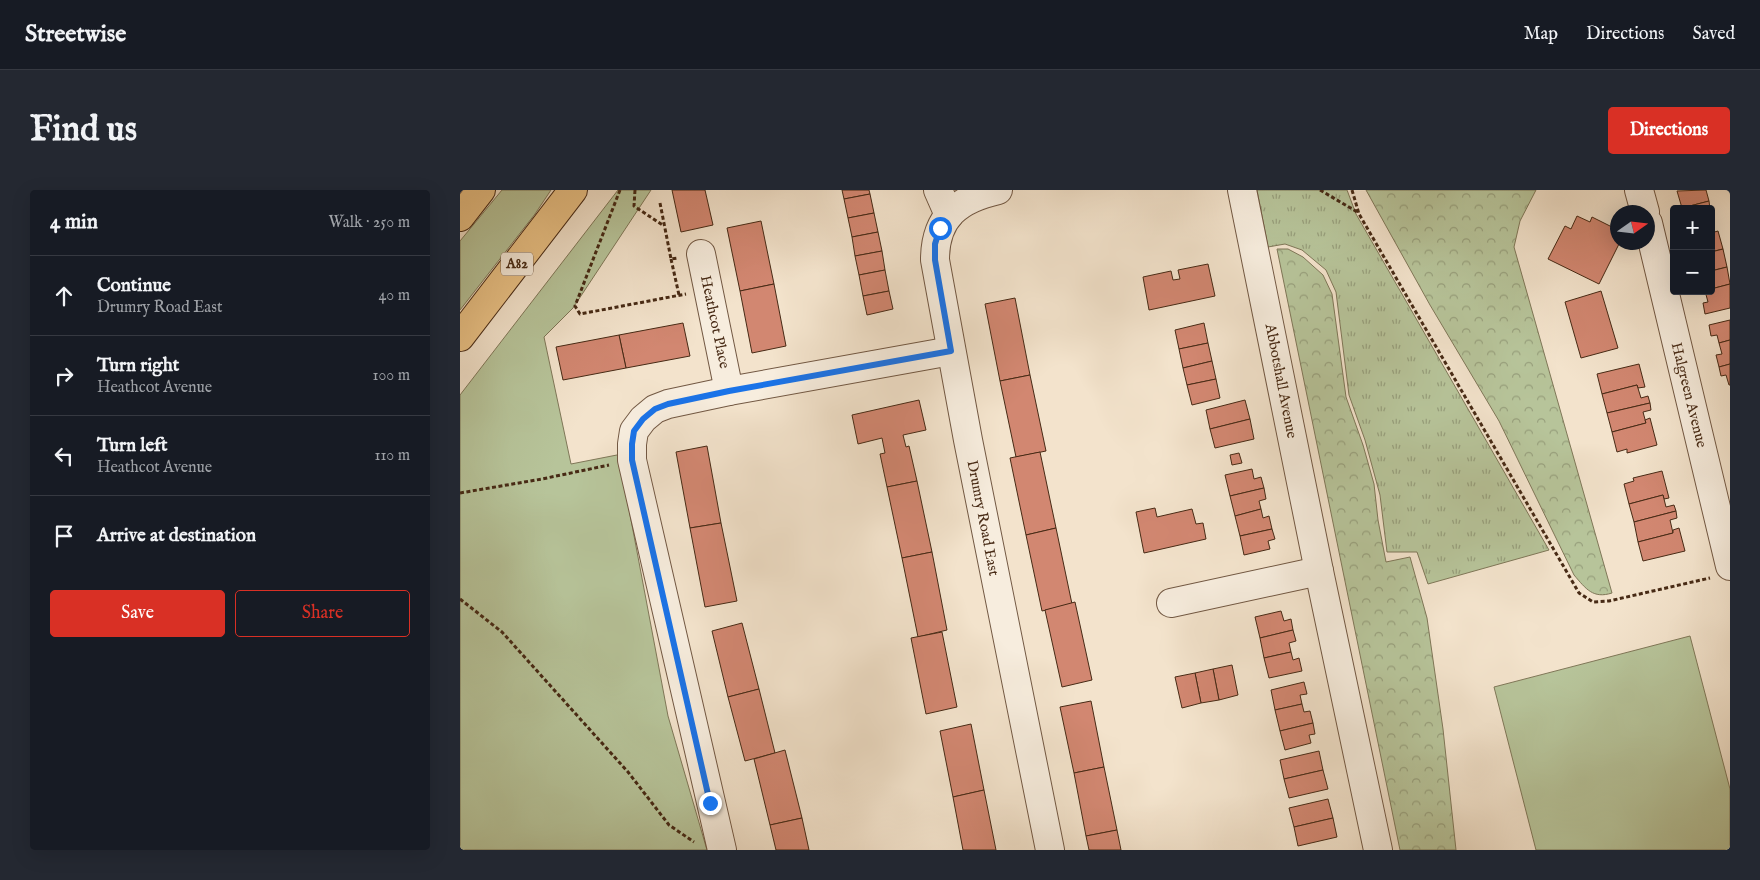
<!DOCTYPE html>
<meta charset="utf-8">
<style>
body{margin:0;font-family:"IM FELL English",serif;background:#242831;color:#f1f3f6}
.controls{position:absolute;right:15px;top:15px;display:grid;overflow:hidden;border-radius:5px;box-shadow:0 5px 20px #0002}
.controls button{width:45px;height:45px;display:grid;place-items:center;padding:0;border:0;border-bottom:1px solid #363941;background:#171b24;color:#f1f3f6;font:25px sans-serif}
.compass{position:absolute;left:1150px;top:15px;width:45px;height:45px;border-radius:50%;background:#171b24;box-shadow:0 5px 20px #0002;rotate:76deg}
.stop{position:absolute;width:15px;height:15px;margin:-11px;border:4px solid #1a73e8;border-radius:50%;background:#fff}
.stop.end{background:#1a73e8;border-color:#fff;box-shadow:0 1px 5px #0008}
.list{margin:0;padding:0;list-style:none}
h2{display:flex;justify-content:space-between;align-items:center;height:65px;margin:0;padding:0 20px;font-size:21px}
h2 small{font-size:16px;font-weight:400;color:#9ea1a6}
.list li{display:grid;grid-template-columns:32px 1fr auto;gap:15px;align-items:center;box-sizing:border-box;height:80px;padding:0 20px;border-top:1px solid #363941}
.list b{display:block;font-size:19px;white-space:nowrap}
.list p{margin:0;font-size:16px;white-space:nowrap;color:#9ea1a6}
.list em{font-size:16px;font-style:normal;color:#9ea1a6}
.actions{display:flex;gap:10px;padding:15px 20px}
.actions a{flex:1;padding:11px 0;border:1px solid #d93025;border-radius:5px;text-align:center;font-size:18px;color:#d93025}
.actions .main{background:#d93025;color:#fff}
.icon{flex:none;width:28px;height:28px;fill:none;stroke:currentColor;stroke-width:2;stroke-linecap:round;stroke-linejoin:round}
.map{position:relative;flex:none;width:1270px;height:660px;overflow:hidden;border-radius:5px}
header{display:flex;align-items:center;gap:30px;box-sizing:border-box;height:70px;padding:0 25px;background:#171b24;border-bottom:1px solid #363941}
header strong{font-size:24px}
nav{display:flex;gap:28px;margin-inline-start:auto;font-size:18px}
.intro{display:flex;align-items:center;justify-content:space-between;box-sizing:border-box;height:120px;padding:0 30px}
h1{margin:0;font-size:35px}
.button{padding:12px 22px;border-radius:5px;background:#d93025;color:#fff;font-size:18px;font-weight:700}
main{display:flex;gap:30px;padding:0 30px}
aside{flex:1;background:#171b24;border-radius:5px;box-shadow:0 5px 20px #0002}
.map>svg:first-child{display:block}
.green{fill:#b7c49a;stroke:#7f7758}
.forest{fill:url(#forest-crowns);stroke:#7f7758}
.park{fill:url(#park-tufts);stroke:#7f7758}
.building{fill:#d28771;stroke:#472a15}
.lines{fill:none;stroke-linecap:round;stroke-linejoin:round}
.minor-casing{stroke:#725843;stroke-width:30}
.major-casing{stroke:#472a15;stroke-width:30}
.path{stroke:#472a15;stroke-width:3;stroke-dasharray:4 2.5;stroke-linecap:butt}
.minor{stroke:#f7edde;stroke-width:28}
.major{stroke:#eac286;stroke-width:28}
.route{stroke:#1a73e8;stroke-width:6}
.labels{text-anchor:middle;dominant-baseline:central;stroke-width:5;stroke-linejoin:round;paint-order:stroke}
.shield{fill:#f7edde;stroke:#7c6451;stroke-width:1}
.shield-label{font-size:14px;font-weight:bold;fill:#472a15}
.street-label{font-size:15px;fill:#472a15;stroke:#f7edde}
</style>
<header>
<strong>Streetwise</strong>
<nav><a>Map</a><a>Directions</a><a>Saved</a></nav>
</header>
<div class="intro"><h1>Find us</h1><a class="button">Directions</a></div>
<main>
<aside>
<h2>4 min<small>Walk · 250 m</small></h2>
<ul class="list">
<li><svg class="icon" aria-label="ahead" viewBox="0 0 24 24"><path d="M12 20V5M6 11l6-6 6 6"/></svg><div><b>Continue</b><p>Drumry Road East</p></div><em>40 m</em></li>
<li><svg class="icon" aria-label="right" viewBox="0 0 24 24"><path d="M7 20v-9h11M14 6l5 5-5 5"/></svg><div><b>Turn right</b><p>Heathcot Avenue</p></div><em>100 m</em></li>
<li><svg class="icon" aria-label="left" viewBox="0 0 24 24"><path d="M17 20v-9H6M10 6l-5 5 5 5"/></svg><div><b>Turn left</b><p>Heathcot Avenue</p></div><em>110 m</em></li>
<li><svg class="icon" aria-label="arrive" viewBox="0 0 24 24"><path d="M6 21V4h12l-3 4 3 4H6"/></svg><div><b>Arrive at destination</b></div></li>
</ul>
<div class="actions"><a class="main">Save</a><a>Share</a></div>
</aside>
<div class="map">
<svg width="1270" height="660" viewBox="0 0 1270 660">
<defs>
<pattern id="forest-crowns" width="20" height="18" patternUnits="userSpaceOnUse" patternTransform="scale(1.25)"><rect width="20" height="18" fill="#b7c49a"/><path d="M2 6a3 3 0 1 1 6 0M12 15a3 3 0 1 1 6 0" fill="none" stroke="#979f7c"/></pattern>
<pattern id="park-tufts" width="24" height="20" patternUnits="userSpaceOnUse" patternTransform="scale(1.25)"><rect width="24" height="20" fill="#b7c49a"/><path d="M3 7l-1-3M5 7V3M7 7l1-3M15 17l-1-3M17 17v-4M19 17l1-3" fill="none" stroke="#979f7c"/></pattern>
</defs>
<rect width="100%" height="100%" fill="#f3e3cc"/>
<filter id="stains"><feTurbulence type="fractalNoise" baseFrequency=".004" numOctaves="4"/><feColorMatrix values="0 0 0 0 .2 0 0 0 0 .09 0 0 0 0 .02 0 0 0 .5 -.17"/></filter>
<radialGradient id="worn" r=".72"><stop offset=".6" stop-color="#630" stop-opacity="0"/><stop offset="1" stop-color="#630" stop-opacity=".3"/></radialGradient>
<g class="green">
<path d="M 42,0 L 91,0 L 75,24 L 0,120 L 0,51 Z"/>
<path d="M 158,0 L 191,0 L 113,118 L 84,147 L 111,274 L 162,264 L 165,298 L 208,526 L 247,660 L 0,660 L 0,205 Z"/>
<path d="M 1230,446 L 1270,599 L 1270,660 L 1076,660 L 1034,497 Z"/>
</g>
<g class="forest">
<path d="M 906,0 L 1076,0 L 1060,31 L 1054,57 L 1152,403 C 1133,409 1126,399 1114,385 L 1039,231 L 970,115 Z"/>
<path d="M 817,59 L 828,59 L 843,67 L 863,85 L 872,104 L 886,207 L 903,255 L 914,294 L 918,330 L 926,372 L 950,367 L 967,428 L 983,539 L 996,660 L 940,660 Z"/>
</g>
<path class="park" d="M 797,0 L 887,0 L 896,24 L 1089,360 L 968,394 L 957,362 L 927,362 L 920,305 L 905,250 L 889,205 L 876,102 L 866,80 L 842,60 L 825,54 L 808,57 Z"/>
<g class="building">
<path d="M 212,0 L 245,0 L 253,35 L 221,42 Z"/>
<path d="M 382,0 L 409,0 L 410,4 L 384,9 Z"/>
<path d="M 1246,0 L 1249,11 L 1222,18 L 1217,1 Z"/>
<path d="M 410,4 L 414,23 L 388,28 L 384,9 Z"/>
<path d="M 1249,11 L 1250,19 L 1222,19 L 1222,18 Z"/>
<path d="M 414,23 L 418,42 L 392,47 L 388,28 Z"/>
<path d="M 1117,26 L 1130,32 L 1132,27 L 1158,40 L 1158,52 L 1160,52 L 1139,94 L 1088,69 L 1105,36 L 1111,39 Z"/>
<path d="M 301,31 L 314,94 L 280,101 L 267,38 Z"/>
<path d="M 1258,41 L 1263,59 L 1251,62 L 1251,43 Z"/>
<path d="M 418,42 L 422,61 L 395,66 L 392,47 Z"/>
<path d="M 1263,59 L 1267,77 L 1251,81 L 1251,62 Z"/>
<path d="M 422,61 L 425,80 L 399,85 L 395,66 Z"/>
<path d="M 748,74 L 755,106 L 689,120 L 683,87 L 711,81 L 713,90 L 720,89 L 718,80 Z"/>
<path d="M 1267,77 L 1270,94 L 1251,99 L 1251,81 Z"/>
<path d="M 425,80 L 429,101 L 403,106 L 399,85 Z"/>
<path d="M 314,94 L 326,156 L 292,163 L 280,101 Z"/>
<path d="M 1270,94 L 1270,118 L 1245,124 L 1243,113 L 1248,112 L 1245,101 L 1251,101 L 1251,99 Z"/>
<path d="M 429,101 L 433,119 L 407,125 L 403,106 Z"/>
<path d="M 1141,101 L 1158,158 L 1121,168 L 1105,112 Z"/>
<path d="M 555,108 L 570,185 L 540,191 L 525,114 Z"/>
<path d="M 1270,130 L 1270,150 L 1259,153 L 1257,145 L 1251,146 L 1249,135 Z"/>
<path d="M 223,133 L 230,166 L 166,178 L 159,145 Z"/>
<path d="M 744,133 L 748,153 L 719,159 L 715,140 Z"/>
<path d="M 159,145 L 166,178 L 103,190 L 96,157 Z"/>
<path d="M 1270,150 L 1270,174 L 1259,177 L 1256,165 L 1262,164 L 1259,153 Z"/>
<path d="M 748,153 L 752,171 L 723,178 L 719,159 Z"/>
<path d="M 752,171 L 756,189 L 727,195 L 723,178 Z"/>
<path d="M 1179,174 L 1185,197 L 1178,198 L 1177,195 L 1142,204 L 1137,184 Z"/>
<path d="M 1270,174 L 1270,195 L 1269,195 L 1266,185 L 1261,186 L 1259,177 Z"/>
<path d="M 570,185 L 586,261 L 556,267 L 540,191 Z"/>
<path d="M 756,189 L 760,208 L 732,215 L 727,195 Z"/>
<path d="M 1177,195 L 1181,208 L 1188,206 L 1190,213 L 1147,223 L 1142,204 Z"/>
<path d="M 459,210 L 466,240 L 443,245 L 446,257 L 449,256 L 457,291 L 427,297 L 420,264 L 425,263 L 422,248 L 398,254 L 392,225 Z"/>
<path d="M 785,210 L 790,229 L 750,239 L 746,220 Z"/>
<path d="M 1190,213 L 1191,220 L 1183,222 L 1186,233 L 1152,242 L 1147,223 Z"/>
<path d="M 1190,228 L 1197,255 L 1167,263 L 1167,259 L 1157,262 L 1152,242 L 1186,233 L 1185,230 Z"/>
<path d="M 790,229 L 794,249 L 755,258 L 750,239 Z"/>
<path d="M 247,256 L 261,333 L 230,338 L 216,262 Z"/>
<path d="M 580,262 L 596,338 L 566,345 L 550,268 Z"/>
<path d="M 779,263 L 782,273 L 772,275 L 770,265 Z"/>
<path d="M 792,279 L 794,289 L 801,287 L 804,298 L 770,306 L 765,285 Z"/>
<path d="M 1202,281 L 1209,308 L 1204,309 L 1203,305 L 1169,314 L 1164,294 L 1174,291 L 1173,288 Z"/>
<path d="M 457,291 L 472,362 L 442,368 L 427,297 Z"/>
<path d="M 804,298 L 806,309 L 799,311 L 801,319 L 775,326 L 770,306 Z"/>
<path d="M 1203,305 L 1206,317 L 1214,315 L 1216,321 L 1174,332 L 1169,314 Z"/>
<path d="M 695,318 L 697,327 L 732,319 L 736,334 L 743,333 L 746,349 L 684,363 L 676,322 Z"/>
<path d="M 801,319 L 803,328 L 809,326 L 812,339 L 780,346 L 775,326 Z"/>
<path d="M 1216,321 L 1217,328 L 1210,330 L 1213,343 L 1178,352 L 1174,332 Z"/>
<path d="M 261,333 L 277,411 L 245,417 L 230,338 Z"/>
<path d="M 596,338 L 612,414 L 582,421 L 566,345 Z"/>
<path d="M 1219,338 L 1225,361 L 1183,371 L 1178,352 L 1213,343 L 1213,340 Z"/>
<path d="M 812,339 L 815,349 L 808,351 L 810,359 L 784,365 L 780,346 Z"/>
<path d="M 472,362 L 487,440 L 458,447 L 442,368 Z"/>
<path d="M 615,412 L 632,490 L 602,497 L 585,420 Z"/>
<path d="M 821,421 L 824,431 L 831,429 L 833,440 L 800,448 L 795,427 Z"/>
<path d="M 282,433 L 299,499 L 268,507 L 252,441 Z"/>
<path d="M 833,440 L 836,451 L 829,453 L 831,462 L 804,468 L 800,448 Z"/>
<path d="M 482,442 L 497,517 L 466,524 L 451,448 Z"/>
<path d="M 831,462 L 833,470 L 839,468 L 842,481 L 809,488 L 804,468 Z"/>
<path d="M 772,475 L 778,505 L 759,510 L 753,479 Z"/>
<path d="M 753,479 L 759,510 L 741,513 L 735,483 Z"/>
<path d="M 735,483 L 741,513 L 722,518 L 715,487 Z"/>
<path d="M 844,492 L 847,504 L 840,505 L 842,514 L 815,520 L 811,500 Z"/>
<path d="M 299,499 L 315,563 L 285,571 L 268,507 Z"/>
<path d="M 631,511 L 644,577 L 614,583 L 600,517 Z"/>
<path d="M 842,514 L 844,522 L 850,521 L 853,533 L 820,541 L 815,520 Z"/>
<path d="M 853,533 L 855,544 L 849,545 L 851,553 L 825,560 L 820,541 Z"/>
<path d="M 511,534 L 524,600 L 493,607 L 480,541 Z"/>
<path d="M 325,560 L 342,628 L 310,635 L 294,569 Z"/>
<path d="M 859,561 L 863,580 L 824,589 L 820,570 Z"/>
<path d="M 644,577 L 657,640 L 626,646 L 614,583 Z"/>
<path d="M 863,580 L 868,599 L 829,608 L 824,589 Z"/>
<path d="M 524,600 L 536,660 L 503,660 L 493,607 Z"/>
<path d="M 868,609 L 873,628 L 834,637 L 829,618 Z"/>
<path d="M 342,628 L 349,660 L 316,660 L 310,635 Z"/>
<path d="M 873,628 L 877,647 L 838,656 L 834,637 Z"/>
<path d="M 657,640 L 661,660 L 629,660 L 626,646 Z"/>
</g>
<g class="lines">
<g class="minor-casing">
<g id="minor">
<path d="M 478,0 L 489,25"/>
<path d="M 538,0 C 498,9 475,27 475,70 L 508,250 L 590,660"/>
<path d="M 782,0 L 859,381 L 918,660"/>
<path d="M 1179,0 L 1185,22"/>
<path d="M 1188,33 L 1270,376"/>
<path d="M 241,64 L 269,201"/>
<path d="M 711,413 L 859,381"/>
<path d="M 262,660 L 172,270 L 172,254 L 174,241 L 183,229 L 195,219 L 208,214 L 269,201 L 491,161"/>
</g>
</g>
<g class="major-casing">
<g id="major">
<path d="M 0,27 L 21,0"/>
<path d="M 0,147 L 113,0"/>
</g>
</g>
<g class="path">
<path d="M 160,0 L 115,116 L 120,124 L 226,104"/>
<path d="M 175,0 L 174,16 L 204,36"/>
<path d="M 860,0 L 899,23"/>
<path d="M 892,0 L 899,24 L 1119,403 L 1133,412 L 1149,411 L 1250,388"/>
<path d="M 200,13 L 211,69 L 218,68"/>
<path d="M 211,69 L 219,105"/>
<path d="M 0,303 L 82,289 L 149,275"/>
<path d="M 0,409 L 42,442 L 168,582 L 209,635 L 234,652"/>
</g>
<use href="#minor" class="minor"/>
<use href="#major" class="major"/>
</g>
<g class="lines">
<path class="route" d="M 250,613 L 172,270 L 172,254 L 174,241 L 183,229 L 195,219 L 208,214 L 269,201 L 491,161 L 475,70 L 475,54 L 480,38"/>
</g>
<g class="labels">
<rect class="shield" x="41" y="62.5" width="32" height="23" rx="4"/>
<g class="shield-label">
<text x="57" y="74">A82</text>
</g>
<g class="street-label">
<text transform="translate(255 132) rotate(78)">Heathcot Place</text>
<text transform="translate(821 191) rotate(79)">Abbotshall Avenue</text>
<text transform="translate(1229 205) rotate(76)">Halgreen Avenue</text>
<text transform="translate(523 328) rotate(79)">Drumry Road East</text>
</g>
</g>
<rect width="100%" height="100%" filter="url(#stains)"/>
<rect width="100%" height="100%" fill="url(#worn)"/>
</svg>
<div class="controls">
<button>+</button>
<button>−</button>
</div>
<svg class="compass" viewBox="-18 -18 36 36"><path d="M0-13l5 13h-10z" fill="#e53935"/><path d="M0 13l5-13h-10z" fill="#9ea1a6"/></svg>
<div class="stop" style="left:480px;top:38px"></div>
<div class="stop end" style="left:250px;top:613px"></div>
</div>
</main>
